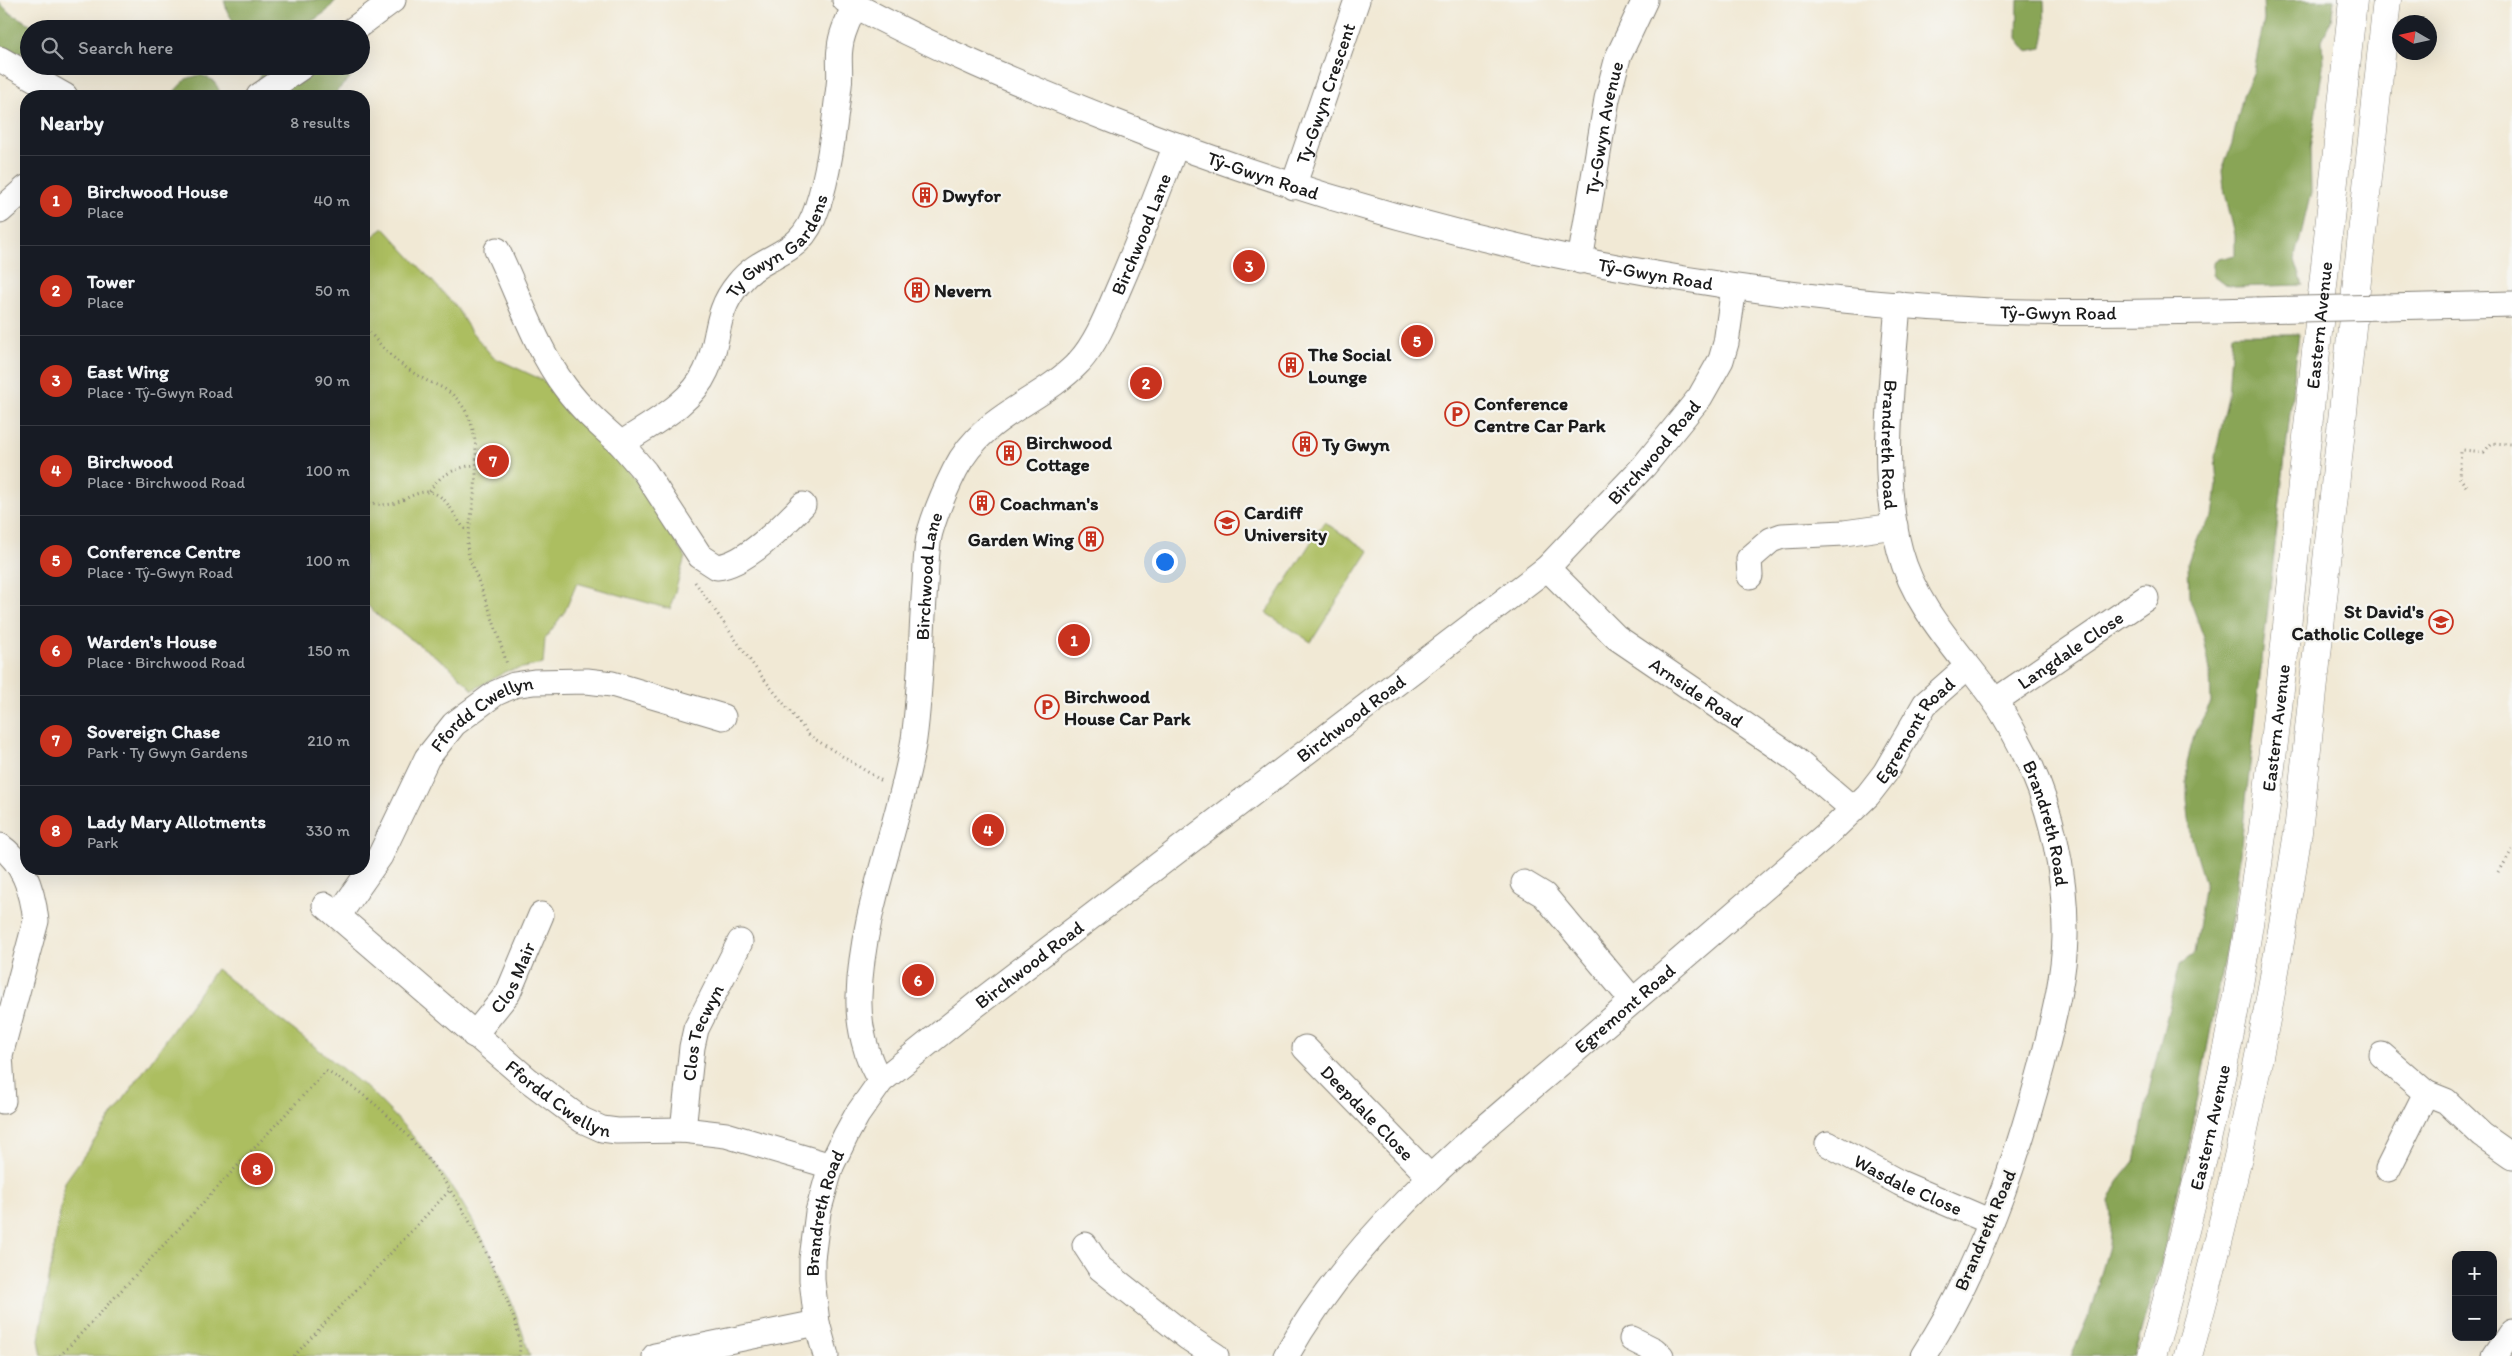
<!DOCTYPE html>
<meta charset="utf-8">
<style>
body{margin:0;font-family:Itim,sans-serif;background:#242831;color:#f1f3f6}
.controls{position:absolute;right:15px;bottom:15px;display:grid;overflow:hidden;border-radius:10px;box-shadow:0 5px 20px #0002}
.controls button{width:45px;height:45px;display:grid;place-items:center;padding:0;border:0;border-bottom:1px solid #363941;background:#171b24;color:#f1f3f6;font:25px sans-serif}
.compass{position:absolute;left:2392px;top:15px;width:45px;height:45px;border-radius:50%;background:#171b24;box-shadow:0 5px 20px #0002;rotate:279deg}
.you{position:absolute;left:1164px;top:561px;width:18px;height:18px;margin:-12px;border:4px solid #fff;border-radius:50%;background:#1a73e8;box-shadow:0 0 0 8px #1a73e833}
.badge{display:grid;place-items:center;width:32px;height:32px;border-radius:50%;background:#c8321e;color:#fff;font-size:16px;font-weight:700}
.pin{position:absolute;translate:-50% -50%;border:2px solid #fff;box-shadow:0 1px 5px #0006}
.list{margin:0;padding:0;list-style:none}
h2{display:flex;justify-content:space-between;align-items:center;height:65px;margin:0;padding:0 20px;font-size:21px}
h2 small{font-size:16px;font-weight:400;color:#9ea1a6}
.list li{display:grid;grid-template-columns:32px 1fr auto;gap:15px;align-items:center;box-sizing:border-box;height:90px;padding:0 20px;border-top:1px solid #363941}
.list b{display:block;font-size:19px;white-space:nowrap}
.list p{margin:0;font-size:16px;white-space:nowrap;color:#9ea1a6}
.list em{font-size:16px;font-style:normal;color:#9ea1a6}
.icon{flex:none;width:28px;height:28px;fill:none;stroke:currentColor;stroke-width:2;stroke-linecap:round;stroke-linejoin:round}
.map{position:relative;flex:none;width:2512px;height:1356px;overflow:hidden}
.search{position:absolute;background:#171b24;box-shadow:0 5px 20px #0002;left:20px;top:20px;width:350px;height:55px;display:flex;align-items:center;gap:12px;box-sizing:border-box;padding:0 18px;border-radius:28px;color:#9ea1a6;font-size:19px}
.panel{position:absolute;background:#171b24;box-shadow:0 5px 20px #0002;left:20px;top:90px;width:350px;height:785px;border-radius:20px}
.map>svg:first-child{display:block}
.green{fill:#acbe61;stroke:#646d3e}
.forest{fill:#89a557;stroke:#52603a}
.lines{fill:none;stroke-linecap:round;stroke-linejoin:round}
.minor-casing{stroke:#868278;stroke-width:27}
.highway-casing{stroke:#868278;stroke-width:29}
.path{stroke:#868278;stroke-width:3;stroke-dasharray:1 4;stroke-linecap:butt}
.minor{stroke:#fff;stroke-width:25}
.highway{stroke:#fff;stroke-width:28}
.minor-bridge-casing{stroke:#868278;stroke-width:27;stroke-linecap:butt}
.minor-bridge{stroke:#fff;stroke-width:25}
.labels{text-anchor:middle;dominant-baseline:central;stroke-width:4.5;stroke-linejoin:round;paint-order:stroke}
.street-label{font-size:19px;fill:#1c1c1c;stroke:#f6f6f2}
.poi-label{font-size:19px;font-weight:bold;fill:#1c1c1c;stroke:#f6f6f2;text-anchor:start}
</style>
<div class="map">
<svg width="2512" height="1356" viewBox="0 0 2512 1356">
<rect width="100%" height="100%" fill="#f6f6f2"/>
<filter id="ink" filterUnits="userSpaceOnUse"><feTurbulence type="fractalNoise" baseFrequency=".02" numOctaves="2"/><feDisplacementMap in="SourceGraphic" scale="10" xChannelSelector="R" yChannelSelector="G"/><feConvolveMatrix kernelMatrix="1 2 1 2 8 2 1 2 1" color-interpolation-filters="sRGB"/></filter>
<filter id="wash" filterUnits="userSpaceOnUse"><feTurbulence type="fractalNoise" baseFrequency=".0096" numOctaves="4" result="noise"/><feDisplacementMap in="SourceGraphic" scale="20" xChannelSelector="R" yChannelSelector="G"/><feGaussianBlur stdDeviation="1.12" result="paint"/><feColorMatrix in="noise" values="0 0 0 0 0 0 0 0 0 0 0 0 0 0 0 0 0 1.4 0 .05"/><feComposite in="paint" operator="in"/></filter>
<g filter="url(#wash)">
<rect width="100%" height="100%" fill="#f1e9d5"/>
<g class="green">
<path d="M 384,228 L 456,307 L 470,330 L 493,357 L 551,384 L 611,450 L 641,486 L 685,557 L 670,609 L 577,583 L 565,611 L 545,639 L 543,664 L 507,671 L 473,690 L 448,665 L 378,616 L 364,602 L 364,243 Z"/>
<path d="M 1324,522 L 1369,551 L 1311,642 L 1266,613 Z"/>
<path d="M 216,969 C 251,997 287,1025 323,1053 C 338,1066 355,1078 370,1091 C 450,1168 498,1250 530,1356 L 42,1356 L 39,1340 L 65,1182 Z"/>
</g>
<g class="forest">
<path d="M 224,0 L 336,0 L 327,11 L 314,20 L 301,22 L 292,29 L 238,29 L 227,11 Z"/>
<path d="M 2018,0 L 2044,0 L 2045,32 L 2042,48 L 2027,51 L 2017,38 Z"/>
<path d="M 2263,0 L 2334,0 L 2331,21 L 2322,40 L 2323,66 L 2310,149 L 2311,192 L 2295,260 L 2303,285 L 2235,287 L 2226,285 L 2213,275 L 2213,263 L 2219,259 L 2235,255 L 2235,235 L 2224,189 L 2222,170 L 2232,143 L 2243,95 L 2254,71 L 2264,20 Z"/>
<path d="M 0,3 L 10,13 L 30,24 L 59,29 L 29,29 L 29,53 L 11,53 L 0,47 Z"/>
<path d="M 262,66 L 348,66 L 350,78 L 336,92 L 342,96 L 255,96 C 255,84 263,77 262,66 Z"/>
<path d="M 199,75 C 213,78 217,83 221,96 L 170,96 L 186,79 Z"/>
<path d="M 2232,334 L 2299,334 L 2234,906 L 2188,1150 L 2161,1262 L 2134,1356 L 2071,1356 L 2090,1312 L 2109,1246 L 2111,1215 L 2109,1201 L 2118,1182 L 2135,1161 L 2152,1076 L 2180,964 L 2194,954 L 2205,882 L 2191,836 L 2187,800 L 2187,762 L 2195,732 L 2211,703 L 2210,671 L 2204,638 L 2189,597 L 2188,562 L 2197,536 L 2213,517 L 2217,485 L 2215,457 L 2228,396 Z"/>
</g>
</g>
<g filter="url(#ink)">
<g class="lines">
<g class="minor-casing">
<g id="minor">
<path id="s1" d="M 845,0 C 931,47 1022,85 1113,121 C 1393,232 1690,297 1991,311 C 2080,314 2168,312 2256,310"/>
<path d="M 354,29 L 393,0"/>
<path d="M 0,59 L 65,96"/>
<path d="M 259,96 L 303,66"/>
<path id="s2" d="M 1293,187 L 1357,0"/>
<path d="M 0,211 L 26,188"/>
<path d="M 497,250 C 518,293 536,349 565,387 C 581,409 601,426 621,444"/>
<path id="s3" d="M 1580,261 L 1607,99 L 1618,57 L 1645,0"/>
<path id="s4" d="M 1898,304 C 1892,385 1879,472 1900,551 C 1916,611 1962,654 1996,703 C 2007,718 2015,735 2024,752 C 2052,808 2066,874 2065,937 C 2064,981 2052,1023 2042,1065 C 2015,1166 1980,1268 1923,1356"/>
<path d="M 2385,307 L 2512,304"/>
<path id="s5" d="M 803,505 C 784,525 745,565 717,567 L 700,556 L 645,472 L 621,444 C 650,424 691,405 706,371 C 721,340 713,314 738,284 C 766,249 800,261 817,208 C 830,170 834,126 839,86 C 841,73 838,60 840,48 C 841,33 849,19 855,5"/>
<path id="s6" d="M 1547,568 L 1616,637 L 1792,757 L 1853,809"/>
<path d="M 1750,576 L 1749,559 L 1771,540 L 1782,536 L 1844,533 L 1895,526"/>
<path id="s7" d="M 1995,701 L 2146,598"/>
<path d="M 0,846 C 25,863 33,893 36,921 L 0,1055 L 3,1101"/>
<path d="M 1524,883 L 1544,895 L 1633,1001"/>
<path id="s8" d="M 325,905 L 527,1079 L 582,1120 L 602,1129 L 617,1131 L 683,1130 L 726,1135 L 831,1166"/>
<path id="s9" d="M 338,916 L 380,856 L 427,758 L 454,724 L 496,693 L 514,685 L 534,682 L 587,681 L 612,684 L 723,717"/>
<path id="s10" d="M 474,1035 L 508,993 L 541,915"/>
<path id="s11" d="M 1305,1048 L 1430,1177"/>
<path d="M 2382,1055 L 2426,1093 L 2388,1169"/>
<path id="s12" d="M 881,1081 C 866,1060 858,1024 859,997 C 861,911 900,825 914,739 C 921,688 921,635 925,584 C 926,567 926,548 930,532 C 936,511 945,490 955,470 C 983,414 1040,403 1079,362 C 1098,341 1109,310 1120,285 C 1140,239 1158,192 1176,145"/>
<path d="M 2426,1093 L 2446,1101 L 2482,1135 L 2512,1156"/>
<path id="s13" d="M 683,1130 L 692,1047 L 696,1029 L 740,942"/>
<path id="s14" d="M 1828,1144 L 1900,1183 L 1991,1222"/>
<path d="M 1085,1245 L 1100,1268 L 1187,1337 L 1216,1356"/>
<path d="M 1632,1339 L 1654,1350 L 1661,1356"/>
<path d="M 655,1356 L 817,1323"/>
<path id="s15" d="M 826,1356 L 817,1323 L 812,1280 L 812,1259 L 818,1212 L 831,1166 L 846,1135 L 857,1115 L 881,1081 L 977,1004 L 1547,568 L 1644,466 L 1700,397 L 1721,360 L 1726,343 L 1734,287"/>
<path id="s16" d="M 1286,1356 C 1354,1234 1464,1145 1569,1056 C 1657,980 1746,904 1834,828 L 1868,795 L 1885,773 L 1925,704 L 1967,667"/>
<path d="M 2495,1356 L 2512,1331"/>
</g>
</g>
<g class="highway-casing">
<g id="highway">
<path id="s17" d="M 2152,1356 C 2183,1241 2213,1125 2235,1007 C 2266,837 2283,666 2301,494 C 2318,329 2336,165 2353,0"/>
<path d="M 2188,1356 C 2237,1184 2271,1008 2298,832 L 2387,0"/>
</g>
</g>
<g class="path">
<path d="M 364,324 C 378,345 399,365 422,378 C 430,383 439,385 446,390 C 493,420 473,497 467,545 L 469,557 L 491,614 L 507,664"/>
<path d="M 2466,486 L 2459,477 L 2461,452 L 2463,450 L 2484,452 L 2492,443 L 2512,444"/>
<path d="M 430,491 C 438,475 458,467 475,465"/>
<path d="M 364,501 C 372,503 383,506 391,504 C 409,500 424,483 442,498 C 453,508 457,522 468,532"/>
<path d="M 695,582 L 759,673 L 810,736 L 882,781"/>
<path d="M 2499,872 L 2512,850"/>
<path d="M 60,1356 L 326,1071 C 411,1116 471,1210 506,1297 C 512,1315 523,1337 519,1356"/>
<path d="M 294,1356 L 449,1191"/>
</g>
<use href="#minor" class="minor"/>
<use href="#highway" class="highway"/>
<g class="minor-bridge-casing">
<path id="minor-bridge" d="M 2256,310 L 2385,307"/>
</g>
<use href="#minor-bridge" class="minor-bridge"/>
</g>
</g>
<defs>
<g id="building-ring" transform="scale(1.25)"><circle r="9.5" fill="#f6f6f2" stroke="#c8321e" stroke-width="1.5"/><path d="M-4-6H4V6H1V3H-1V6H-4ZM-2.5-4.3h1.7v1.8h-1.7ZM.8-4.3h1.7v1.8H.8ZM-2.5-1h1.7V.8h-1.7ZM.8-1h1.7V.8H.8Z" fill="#c8321e"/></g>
<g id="parking-ring" transform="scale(1.25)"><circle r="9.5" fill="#f6f6f2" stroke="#c8321e" stroke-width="1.5"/><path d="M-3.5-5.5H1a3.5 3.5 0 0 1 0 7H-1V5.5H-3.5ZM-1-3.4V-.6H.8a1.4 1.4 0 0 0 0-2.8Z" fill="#c8321e"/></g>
<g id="university-ring" transform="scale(1.25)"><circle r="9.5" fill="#f6f6f2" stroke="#c8321e" stroke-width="1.5"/><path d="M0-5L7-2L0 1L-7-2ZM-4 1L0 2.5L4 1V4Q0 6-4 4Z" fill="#c8321e"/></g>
<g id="school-ring" transform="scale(1.25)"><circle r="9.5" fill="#f6f6f2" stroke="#c8321e" stroke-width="1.5"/><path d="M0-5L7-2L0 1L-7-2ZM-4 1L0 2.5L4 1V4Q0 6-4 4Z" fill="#c8321e"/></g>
</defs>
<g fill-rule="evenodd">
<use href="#building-ring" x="925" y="195"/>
<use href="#building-ring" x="917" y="290"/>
<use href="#building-ring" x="1291" y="365"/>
<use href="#parking-ring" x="1457" y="414"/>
<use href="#building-ring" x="1305" y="444"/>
<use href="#building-ring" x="1009" y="453"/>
<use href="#building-ring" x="982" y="503"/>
<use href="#university-ring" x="1227" y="523"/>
<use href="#building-ring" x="1091" y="539"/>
<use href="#school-ring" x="2441" y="622"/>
<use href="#parking-ring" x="1047" y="707"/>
</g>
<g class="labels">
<g class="street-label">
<text stroke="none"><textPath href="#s2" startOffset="99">Ty-Gwyn Crescent</textPath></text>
<text stroke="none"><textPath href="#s3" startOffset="135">Ty-Gwyn Avenue</textPath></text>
<text stroke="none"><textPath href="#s1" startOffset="454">Tŷ-Gwyn Road</textPath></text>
<text stroke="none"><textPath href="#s12" startOffset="936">Birchwood Lane</textPath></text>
<text stroke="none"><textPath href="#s5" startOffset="529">Ty Gwyn Gardens</textPath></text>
<text stroke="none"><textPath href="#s1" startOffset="859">Tŷ-Gwyn Road</textPath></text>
<text stroke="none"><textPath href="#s1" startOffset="1264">Tŷ-Gwyn Road</textPath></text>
<text stroke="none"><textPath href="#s17" startOffset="1046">Eastern Avenue</textPath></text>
<text stroke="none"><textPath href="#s4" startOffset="141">Brandreth Road</textPath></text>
<text stroke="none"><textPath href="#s15" startOffset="1291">Birchwood Road</textPath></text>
<text stroke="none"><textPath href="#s12" startOffset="516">Birchwood Lane</textPath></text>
<text stroke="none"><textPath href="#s7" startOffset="91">Langdale Close</textPath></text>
<text stroke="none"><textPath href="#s6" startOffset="195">Arnside Road</textPath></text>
<text stroke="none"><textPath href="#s9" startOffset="255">Ffordd Cwellyn</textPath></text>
<text stroke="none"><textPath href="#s15" startOffset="886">Birchwood Road</textPath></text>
<text stroke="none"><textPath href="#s17" startOffset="641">Eastern Avenue</textPath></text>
<text stroke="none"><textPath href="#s16" startOffset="892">Egremont Road</textPath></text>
<text stroke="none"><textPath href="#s4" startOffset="561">Brandreth Road</textPath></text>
<text stroke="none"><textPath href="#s15" startOffset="481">Birchwood Road</textPath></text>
<text stroke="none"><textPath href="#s10" startOffset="70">Clos Mair</textPath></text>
<text stroke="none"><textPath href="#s16" startOffset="488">Egremont Road</textPath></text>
<text stroke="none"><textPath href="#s13" startOffset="100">Clos Tecwyn</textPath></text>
<text stroke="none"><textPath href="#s8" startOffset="304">Ffordd Cwellyn</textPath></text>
<text stroke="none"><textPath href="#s11" startOffset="90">Deepdale Close</textPath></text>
<text stroke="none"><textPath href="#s17" startOffset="236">Eastern Avenue</textPath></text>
<text stroke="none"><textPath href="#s14" startOffset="90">Wasdale Close</textPath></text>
<text stroke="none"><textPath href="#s15" startOffset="146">Brandreth Road</textPath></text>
<text transform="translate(1985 1230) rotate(-67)">Brandreth Road</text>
</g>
<g class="poi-label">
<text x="942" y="195">Dwyfor</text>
<text x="934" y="290">Nevern</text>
<text x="1308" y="354">The Social<tspan x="1308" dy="22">Lounge</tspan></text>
<text x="1474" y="403">Conference<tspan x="1474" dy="22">Centre Car Park</tspan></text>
<text x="1026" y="442">Birchwood<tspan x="1026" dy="22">Cottage</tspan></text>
<text x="1322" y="444">Ty Gwyn</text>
<text x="1000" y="503">Coachman's</text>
<text x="1244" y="512">Cardiff<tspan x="1244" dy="22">University</tspan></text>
<text x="1074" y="539" text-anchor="end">Garden Wing</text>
<text x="2424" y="611" text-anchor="end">St David's<tspan x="2424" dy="22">Catholic College</tspan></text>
<text x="1064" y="696">Birchwood<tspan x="1064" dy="22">House Car Park</tspan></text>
</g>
</g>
</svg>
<div class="controls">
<button>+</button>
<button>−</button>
</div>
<svg class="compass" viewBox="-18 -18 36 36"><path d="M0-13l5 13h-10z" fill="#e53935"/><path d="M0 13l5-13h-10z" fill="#9ea1a6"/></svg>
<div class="you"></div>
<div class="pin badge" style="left:1074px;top:640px">1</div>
<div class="pin badge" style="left:1146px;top:383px">2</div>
<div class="pin badge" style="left:1249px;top:266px">3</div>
<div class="pin badge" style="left:988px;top:830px">4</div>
<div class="pin badge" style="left:1417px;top:341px">5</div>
<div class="pin badge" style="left:918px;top:980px">6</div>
<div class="pin badge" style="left:493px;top:461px">7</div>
<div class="pin badge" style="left:257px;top:1169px">8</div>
<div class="search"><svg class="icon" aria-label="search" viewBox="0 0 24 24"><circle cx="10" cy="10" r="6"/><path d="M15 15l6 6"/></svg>Search here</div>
<section class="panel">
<h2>Nearby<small>8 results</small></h2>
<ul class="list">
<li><span class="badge">1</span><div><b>Birchwood House</b><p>Place</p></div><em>40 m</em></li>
<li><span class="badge">2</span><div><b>Tower</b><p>Place</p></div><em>50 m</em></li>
<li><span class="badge">3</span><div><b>East Wing</b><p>Place · Tŷ-Gwyn Road</p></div><em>90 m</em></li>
<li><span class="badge">4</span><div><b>Birchwood</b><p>Place · Birchwood Road</p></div><em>100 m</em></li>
<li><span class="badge">5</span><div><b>Conference Centre</b><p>Place · Tŷ-Gwyn Road</p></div><em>100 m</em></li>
<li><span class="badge">6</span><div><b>Warden's House</b><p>Place · Birchwood Road</p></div><em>150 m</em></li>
<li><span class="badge">7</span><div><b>Sovereign Chase</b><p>Park · Ty Gwyn Gardens</p></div><em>210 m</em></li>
<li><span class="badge">8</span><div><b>Lady Mary Allotments</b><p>Park</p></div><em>330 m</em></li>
</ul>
</section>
</div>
